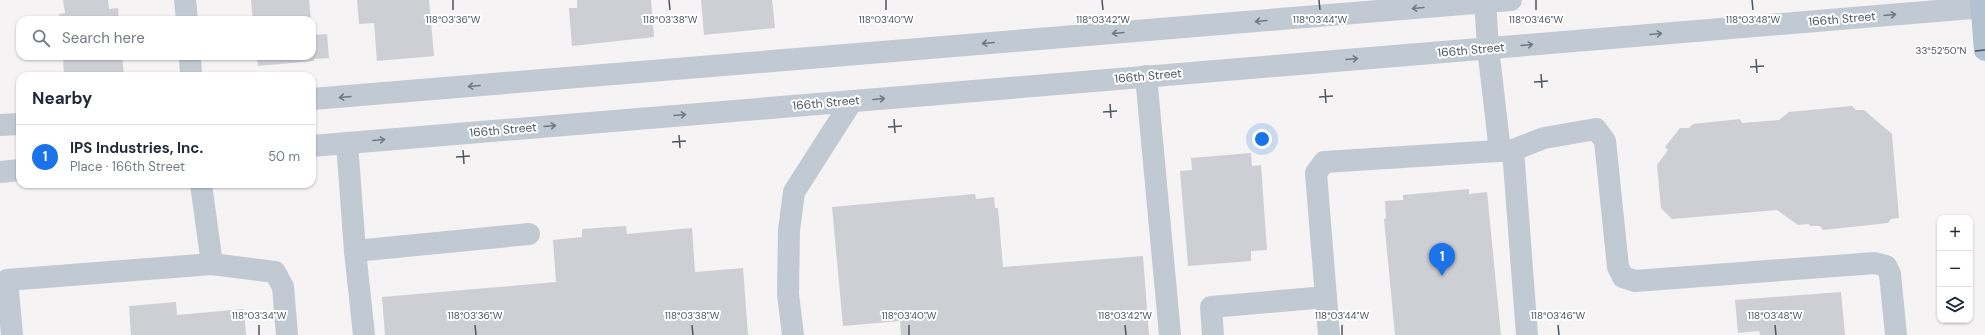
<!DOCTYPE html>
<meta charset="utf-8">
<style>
body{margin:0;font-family:"DM Sans",sans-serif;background:#f2f2f3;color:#1f2937}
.controls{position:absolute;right:12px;bottom:12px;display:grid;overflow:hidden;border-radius:8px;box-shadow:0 1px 3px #0004}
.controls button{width:36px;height:36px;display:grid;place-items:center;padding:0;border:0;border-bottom:1px solid #e0e1e3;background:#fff;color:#1f2937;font:20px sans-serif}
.you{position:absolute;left:1262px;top:139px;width:14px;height:14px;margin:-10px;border:3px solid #fff;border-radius:50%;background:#1a73e8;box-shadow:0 0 0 6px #1a73e833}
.badge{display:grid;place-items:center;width:26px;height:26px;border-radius:50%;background:#1a73e8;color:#fff;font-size:13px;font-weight:700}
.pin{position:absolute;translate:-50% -33px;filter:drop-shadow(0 1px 2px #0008)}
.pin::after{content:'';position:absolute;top:21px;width:14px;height:12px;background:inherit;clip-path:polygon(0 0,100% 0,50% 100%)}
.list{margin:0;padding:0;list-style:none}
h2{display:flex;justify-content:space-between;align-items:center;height:52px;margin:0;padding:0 16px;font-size:17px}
h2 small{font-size:13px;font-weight:400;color:#747a83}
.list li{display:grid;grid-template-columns:26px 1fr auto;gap:12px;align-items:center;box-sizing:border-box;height:64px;padding:0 16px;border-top:1px solid #e0e1e3}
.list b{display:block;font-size:15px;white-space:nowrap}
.list p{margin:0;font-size:13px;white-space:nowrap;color:#747a83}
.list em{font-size:13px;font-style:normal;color:#747a83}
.icon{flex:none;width:22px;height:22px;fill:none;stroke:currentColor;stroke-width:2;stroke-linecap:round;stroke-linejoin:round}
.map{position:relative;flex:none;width:1985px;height:335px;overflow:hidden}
.search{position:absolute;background:#fff;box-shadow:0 1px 3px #0004;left:16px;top:16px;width:300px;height:44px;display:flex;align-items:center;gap:10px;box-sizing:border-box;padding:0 14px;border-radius:12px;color:#747a83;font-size:15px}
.panel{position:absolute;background:#fff;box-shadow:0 1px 3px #0004;left:16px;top:72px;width:300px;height:116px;border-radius:12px}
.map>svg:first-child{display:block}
.building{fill:#cdcfd5}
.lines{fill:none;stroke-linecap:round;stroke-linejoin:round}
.minor{stroke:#c1cad2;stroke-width:22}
.major{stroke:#b3c2d1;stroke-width:22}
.oneway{stroke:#6e7983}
.ticks{fill:none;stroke:#4a5661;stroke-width:1.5}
.labels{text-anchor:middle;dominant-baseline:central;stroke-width:4;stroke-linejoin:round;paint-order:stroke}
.street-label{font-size:12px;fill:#4a5661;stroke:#fff}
.ticks-label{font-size:10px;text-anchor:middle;fill:#4a5661;stroke:#fff;stroke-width:4;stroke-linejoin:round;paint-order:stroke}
</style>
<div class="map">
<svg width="1985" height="335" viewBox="0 0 1985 335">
<rect width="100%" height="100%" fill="#f5f3f3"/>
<g class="building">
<path d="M 63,0 L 108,0 L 109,9 L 118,8 L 119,20 L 60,20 L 59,14 L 65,13 Z"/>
<path d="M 251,0 L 309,0 L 311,20 L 253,20 Z"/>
<path d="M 357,0 L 429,0 L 434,56 L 377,61 L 374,23 L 359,24 Z"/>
<path d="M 577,0 L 651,0 L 654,37 L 572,46 L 569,8 L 577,8 Z"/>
<path d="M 701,0 L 772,0 L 775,28 L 704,35 Z"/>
<path d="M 327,34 L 329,58 L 314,59 L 314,61 L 258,66 L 257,56 L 312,56 L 312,35 Z"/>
<path d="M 63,56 L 122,56 L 124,76 L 64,76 Z"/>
<path d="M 1852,106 L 1856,110 L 1864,110 L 1892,134 L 1899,218 L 1891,219 L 1888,223 L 1823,230 L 1820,226 L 1811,226 L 1808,224 L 1798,225 L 1777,210 L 1672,219 L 1661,208 L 1657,165 L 1668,150 L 1665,147 L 1680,128 L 1689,128 L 1693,124 L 1740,119 L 1742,123 L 1779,120 L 1789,112 Z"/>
<path d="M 1251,153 L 1252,166 L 1261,165 L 1267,250 L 1251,251 L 1251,261 L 1188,266 L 1180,171 L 1192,170 L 1191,158 Z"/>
<path d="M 1469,189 L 1469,194 L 1487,192 L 1501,335 L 1395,335 L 1384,219 L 1386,218 L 1385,201 L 1403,200 L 1403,195 Z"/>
<path d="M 975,194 L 976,199 L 994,197 L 995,208 L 998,208 L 1003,267 L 1143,256 L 1149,335 L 901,335 L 900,321 L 843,326 L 832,207 Z"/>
<path d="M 626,226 L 627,234 L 692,228 L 695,272 L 743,268 L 748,335 L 385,335 L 382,297 L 556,282 L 553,240 L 582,237 L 582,229 Z"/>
<path d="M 1841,292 L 1845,335 L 1760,335 L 1759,331 L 1738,333 L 1735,300 Z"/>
<path d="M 176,302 L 177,315 L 244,309 L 246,335 L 131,335 L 129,306 Z"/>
</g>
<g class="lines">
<g class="minor">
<path d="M 185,0 L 187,20"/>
<path d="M 1485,0 L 1488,48 L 1500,151"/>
<path d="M 190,56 L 191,76"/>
<path d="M 1146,76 L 1170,335"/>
<path d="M 312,99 L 1511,0"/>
<path d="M 0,125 L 20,124"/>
<path d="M 347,143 L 355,251 L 529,234"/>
<path d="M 312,146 L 1985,7"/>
<path d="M 1513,150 L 1527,335"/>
<path d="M 0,172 L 20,170"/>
<path d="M 355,251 L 364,335"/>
<path d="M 212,264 L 275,272 L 283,287 L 287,335"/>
<path d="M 12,335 L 7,280 L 212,264 L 201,184"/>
<path d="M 793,335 L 788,294 L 789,230 L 794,192 L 852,101"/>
<path d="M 1213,335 L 1211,307 L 1326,297"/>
<path d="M 1329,335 L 1316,173 L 1324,162 L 1513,150 L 1544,138 L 1596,129 L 1605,141 L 1618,267 L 1623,277 L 1635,281 L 1875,263 L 1886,266 L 1890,274 L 1896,335"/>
</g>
<path class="major" d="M 1981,0 L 1985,50"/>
</g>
<defs><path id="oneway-shaft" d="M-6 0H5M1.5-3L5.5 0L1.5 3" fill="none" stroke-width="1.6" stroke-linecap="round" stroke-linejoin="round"/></defs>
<g class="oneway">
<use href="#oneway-shaft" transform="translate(1418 8) rotate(175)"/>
<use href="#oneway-shaft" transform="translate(1890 15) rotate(-5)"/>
<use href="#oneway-shaft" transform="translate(1261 21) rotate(175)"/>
<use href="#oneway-shaft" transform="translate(1118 33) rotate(175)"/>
<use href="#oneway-shaft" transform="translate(1656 34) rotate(-5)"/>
<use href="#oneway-shaft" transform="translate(988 43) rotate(175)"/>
<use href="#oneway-shaft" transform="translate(1527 45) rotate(-5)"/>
<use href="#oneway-shaft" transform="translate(1352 59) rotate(-5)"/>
<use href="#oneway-shaft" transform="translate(474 86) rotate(175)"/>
<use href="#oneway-shaft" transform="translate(345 97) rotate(175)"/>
<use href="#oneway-shaft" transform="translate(879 99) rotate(-5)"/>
<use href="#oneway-shaft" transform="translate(680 115) rotate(-5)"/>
<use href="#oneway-shaft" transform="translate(550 126) rotate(-5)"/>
<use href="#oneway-shaft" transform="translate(379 140) rotate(-5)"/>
</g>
<path class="ticks" d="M 453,0 L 453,10M 669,0 L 670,10M 886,0 L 886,10M 1102,0 L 1103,10M 1319,0 L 1320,10M 1536,0 L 1536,10M 1752,0 L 1753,10M 1975,51 L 1985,50M 1756,59 L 1757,73M 1750,67 L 1764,66M 1541,74 L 1542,88M 1534,82 L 1548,81M 1325,89 L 1326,103M 1319,97 L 1333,96M 1110,104 L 1111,118M 1103,112 L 1117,111M 894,119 L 895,133M 888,127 L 902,126M 679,135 L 680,148M 672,142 L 686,141M 463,150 L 464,164M 456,157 L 470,156M 259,325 L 259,335M 475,325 L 476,335M 692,325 L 693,335M 909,325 L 909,335M 1125,325 L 1126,335M 1342,325 L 1342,335M 1558,325 L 1559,335M 1775,325 L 1776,335"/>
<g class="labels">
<g class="street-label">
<text transform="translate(1842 19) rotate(-5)">166th Street</text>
<text transform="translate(1471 50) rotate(-5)">166th Street</text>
<text transform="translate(1148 76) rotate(-5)">166th Street</text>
<text transform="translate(826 103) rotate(-5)">166th Street</text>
<text transform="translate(503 130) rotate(-5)">166th Street</text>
</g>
</g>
<g class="ticks-label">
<text x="453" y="23">118°03'36"W</text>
<text x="670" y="23">118°03'38"W</text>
<text x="886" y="23">118°03'40"W</text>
<text x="1103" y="23">118°03'42"W</text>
<text x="1320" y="23">118°03'44"W</text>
<text x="1536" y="23">118°03'46"W</text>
<text x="1753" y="23">118°03'48"W</text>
<text x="1941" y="54">33°52'50"N</text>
<text x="259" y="319">118°03'34"W</text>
<text x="475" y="319">118°03'36"W</text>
<text x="692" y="319">118°03'38"W</text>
<text x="909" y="319">118°03'40"W</text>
<text x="1125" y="319">118°03'42"W</text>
<text x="1342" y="319">118°03'44"W</text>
<text x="1558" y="319">118°03'46"W</text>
<text x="1775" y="319">118°03'48"W</text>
</g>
</svg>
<div class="controls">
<button>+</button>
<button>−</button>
<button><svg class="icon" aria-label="layers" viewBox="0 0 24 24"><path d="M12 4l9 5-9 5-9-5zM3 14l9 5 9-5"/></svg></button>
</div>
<div class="you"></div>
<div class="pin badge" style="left:1442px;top:276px">1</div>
<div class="search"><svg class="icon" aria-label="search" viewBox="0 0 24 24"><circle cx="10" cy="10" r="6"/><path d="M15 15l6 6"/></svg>Search here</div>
<section class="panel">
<h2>Nearby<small></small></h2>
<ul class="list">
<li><span class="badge">1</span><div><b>IPS Industries, Inc.</b><p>Place · 166th Street</p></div><em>50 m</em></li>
</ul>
</section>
</div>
